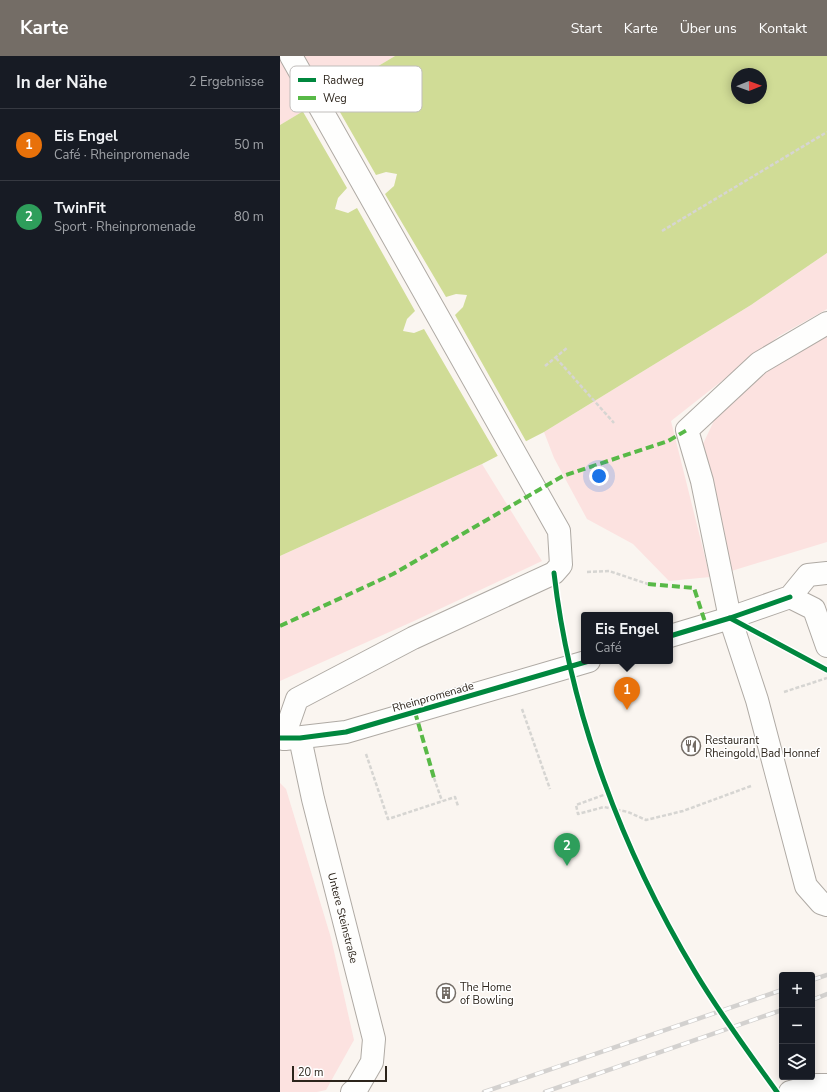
<!DOCTYPE html>
<html lang="de">
<meta charset="utf-8">
<style>
body{margin:0;font-family:"Nunito Sans",sans-serif;background:#242831;color:#f1f3f6}
.controls{position:absolute;right:12px;bottom:12px;display:grid;overflow:hidden;border-radius:4px;box-shadow:0 2px 10px #0003}
.controls button{width:36px;height:36px;display:grid;place-items:center;padding:0;border:0;border-bottom:1px solid #363941;background:#171b24;color:#f1f3f6;font:20px sans-serif}
.compass{position:absolute;left:451px;top:12px;width:36px;height:36px;border-radius:50%;background:#171b24;box-shadow:0 2px 10px #0003;rotate:89deg}
.scale{position:absolute;left:12px;bottom:10px;width:95px;box-sizing:border-box;padding-left:4px;border:2px solid #2c241b;border-top:0;font-size:11px;line-height:14px;white-space:nowrap;color:#2c241b;-webkit-text-stroke:3px #fff;paint-order:stroke}
.you{position:absolute;left:319px;top:420px;width:14px;height:14px;margin:-10px;border:3px solid #fff;border-radius:50%;background:#1a73e8;box-shadow:0 0 0 6px #1a73e833}
.badge{display:grid;place-items:center;width:26px;height:26px;border-radius:50%;background:#746d66;color:#fff;font-size:13px;font-weight:700}
.pin{position:absolute;translate:-50% -33px;filter:drop-shadow(0 1px 2px #0008)}
.pin::after{content:'';position:absolute;top:21px;width:14px;height:12px;background:inherit;clip-path:polygon(0 0,100% 0,50% 100%)}
.popup{position:absolute;left:301px;top:556px;width:92px;height:52px;box-sizing:border-box;display:grid;place-content:center;border-radius:4px;background:#171b24;filter:drop-shadow(0 1px 3px #0005);font-size:13px;white-space:nowrap;color:#9ea1a6}
.popup b{font-size:15px;color:#f1f3f6}
.popup::after{content:'';position:absolute;left:50%;top:100%;margin-left:-8px;border:8px solid transparent;border-top-color:#171b24}
.list{margin:0;padding:0;list-style:none}
h2{display:flex;justify-content:space-between;align-items:center;height:52px;margin:0;padding:0 16px;font-size:17px}
h2 small{font-size:13px;font-weight:400;color:#9ea1a6}
.list li{display:grid;grid-template-columns:26px 1fr auto;gap:12px;align-items:center;box-sizing:border-box;height:72px;padding:0 16px;border-top:1px solid #363941}
.list b{display:block;font-size:15px;white-space:nowrap}
.list p{margin:0;font-size:13px;white-space:nowrap;color:#9ea1a6}
.list em{font-size:13px;font-style:normal;color:#9ea1a6}
.icon{flex:none;width:22px;height:22px;fill:none;stroke:currentColor;stroke-width:2;stroke-linecap:round;stroke-linejoin:round}
.map{position:relative;flex:none;width:547px;height:1036px;overflow:hidden}
header{display:flex;align-items:center;gap:24px;box-sizing:border-box;height:56px;padding:0 20px;background:#746d66;color:#fff}
header strong{font-size:19px}
nav{display:flex;gap:22px;margin-inline-start:auto;font-size:14px}
main{display:flex}
aside{flex:1;background:#171b24}
.map>svg:first-child{display:block}
.green{fill:#fce2e0}
.water{fill:#d0dc96;fill-rule:evenodd}
.pier{fill:#faf5f0}
.lines{fill:none;stroke-linecap:round;stroke-linejoin:round}
.minor-casing{stroke:#afaaa4;stroke-width:24}
.highway-casing{stroke:#afaaa4;stroke-width:24}
.path{stroke:#d6d5d2;stroke-width:2.5;stroke-dasharray:4 2;stroke-linecap:butt}
.minor{stroke:#fefefd;stroke-width:22}
.highway{stroke:#fefefd;stroke-width:22}
.rail-casing{stroke:#d3d1cf;stroke-width:4.5}
.rail{stroke:#fff;stroke-width:3;stroke-dasharray:9;stroke-linecap:butt}
.quiet{stroke:#58b947;stroke-width:4;stroke-dasharray:8 4;stroke-linecap:butt}
.cycleway-casing{stroke:#fff;stroke-width:8}
.cycleway{stroke:#00873e;stroke-width:5}
.labels{text-anchor:middle;dominant-baseline:central;stroke-width:3;stroke-linejoin:round;paint-order:stroke}
.street-label{font-size:11px;fill:#2c241b;stroke:#fff}
.poi-label{font-size:11px;fill:#2c241b;stroke:#fff;text-anchor:start}
.key{fill:#fff;stroke:#c0bdbb;stroke-width:1}
.key-label{font-size:11px;fill:#2c241b}
</style>
<header>
<strong>Karte</strong>
<nav><a>Start</a><a>Karte</a><a>Über uns</a><a>Kontakt</a></nav>
</header>
<main>
<aside>
<h2>In der Nähe<small>2 Ergebnisse</small></h2>
<ul class="list">
<li><span class="badge" style="background:#e8710a">1</span><div><b>Eis Engel</b><p>Café · Rheinpromenade</p></div><em>50 m</em></li>
<li><span class="badge" style="background:#2e9e5b">2</span><div><b>TwinFit</b><p>Sport · Rheinpromenade</p></div><em>80 m</em></li>
</ul>
</aside>
<div class="map">
<svg width="547" height="1036" viewBox="0 0 547 1036">
<rect width="100%" height="100%" fill="#faf5f0"/>
<g class="green">
<path d="M 0,0 L 115,0 L 0,69 Z"/>
<path d="M 547,197 L 547,253 L 499,280 L 391,365 L 430,521 L 389,525 L 353,488 L 307,463 L 274,402 L 264,376 L 471,249 Z"/>
<path d="M 547,279 L 547,486 L 448,516 L 421,392 L 442,348 L 508,300 Z"/>
<path d="M 202,408 L 262,505 L 134,565 L 0,625 L 0,500 Z"/>
<path d="M 0,727 L 6,733 L 51,882 L 74,984 L 46,1034 L 37,1036 L 0,1036 Z"/>
</g>
<path class="water" d="M 115,0 L 547,0 L 547,197 L 471,249 L 264,376 L 202,408 L 0,500 L 0,69 ZM 457,18 L 481,18 L 481,42 L 457,42 Z"/>
<path class="pier" d="M 49,37 L 96,119 L 106,116 L 117,118 L 114,130 L 105,138 L 166,241 L 176,238 L 187,239 L 183,251 L 175,259 L 247,387 L 219,402 L 144,273 L 134,277 L 123,275 L 127,263 L 135,255 L 77,152 L 68,157 L 55,153 L 58,142 L 67,132 L 22,54 Z"/>
<g class="lines">
<g class="minor-casing">
<g id="minor">
<path d="M 547,267 L 479,307 L 407,374 L 422,425 L 450,562 L 477,644 L 526,830 L 541,847 L 547,849"/>
<path d="M 510,541 L 534,553 L 547,590"/>
<path d="M 390,580 L 450,562 L 510,541 L 528,519 L 547,517"/>
<path id="s1" d="M 20,682 L 33,743 L 94,983 L 92,1006 L 77,1032 L 72,1036"/>
<path d="M 3,683 L 17,643 L 133,582 L 274,517 L 281,509 L 279,475 L 11,0"/>
<path d="M 5,683 L 66,676 L 309,605"/>
</g>
</g>
<g class="highway-casing">
<path id="highway" d="M 510,1036 L 536,1029 L 547,1029"/>
</g>
<g class="path">
<path d="M 382,175 L 547,76"/>
<path d="M 276,302 L 334,367"/>
<path d="M 265,310 L 287,292"/>
<path d="M 307,516 L 329,515 L 368,528"/>
<path d="M 504,636 L 547,622"/>
<path d="M 242,653 L 270,733"/>
<path d="M 86,698 L 108,763 L 175,741 L 178,750"/>
<path d="M 154,722 L 162,745"/>
<path d="M 329,737 L 296,749 L 298,758 L 324,751 L 348,756 L 366,764 L 403,755 L 471,730"/>
</g>
<use href="#minor" class="minor"/>
<use href="#highway" class="highway"/>
<g class="rail-casing">
<g id="rail">
<path d="M 532,924 L 547,919"/>
<path d="M 532,944 L 547,938"/>
<path d="M 204,1036 L 502,934"/>
<path d="M 265,1036 L 502,954"/>
</g>
</g>
<use href="#rail" class="rail"/>
<g class="quiet">
<path d="M 368,528 L 414,532 L 426,569"/>
<path d="M 0,570 L 113,518 L 283,420 L 388,385 L 407,374"/>
<path d="M 135,656 L 154,722"/>
</g>
<g class="cycleway-casing">
<g id="cycleway">
<path d="M 274,517 C 290,657 343,796 415,916 C 440,958 469,997 497,1036"/>
<path d="M 450,562 L 547,614"/>
<path d="M 390,580 L 450,562 L 510,541"/>
<path d="M 0,682 L 20,682 L 66,676 L 309,605"/>
</g>
</g>
<use href="#cycleway" class="cycleway"/>
</g>
<defs>
<g id="restaurant-ring" transform="scale(1)"><circle r="9.5" fill="#fff" stroke="#746d66" stroke-width="1.5"/><path d="M-5-6h1v4h1v-4h1v4h1v-4h1v5L-1.5 .5V6h-2V.5L-5-1ZM5-6V6H3V1.5H1.5Q1.5-4 5-6Z" fill="#746d66"/></g>
<g id="building-ring" transform="scale(1)"><circle r="9.5" fill="#fff" stroke="#746d66" stroke-width="1.5"/><path d="M-4-6H4V6H1V3H-1V6H-4ZM-2.5-4.3h1.7v1.8h-1.7ZM.8-4.3h1.7v1.8H.8ZM-2.5-1h1.7V.8h-1.7ZM.8-1h1.7V.8H.8Z" fill="#746d66"/></g>
</defs>
<g fill-rule="evenodd">
<use href="#restaurant-ring" x="411" y="690"/>
<use href="#building-ring" x="166" y="937"/>
</g>
<g class="labels">
<g class="street-label">
<text transform="translate(153 641) rotate(-16)">Rheinpromenade</text>
<text stroke="none"><textPath href="#s1" startOffset="185">Untere Steinstraße</textPath></text>
</g>
<g class="poi-label">
<text x="425" y="684">Restaurant<tspan x="425" dy="13">Rheingold, Bad Honnef</tspan></text>
<text x="180" y="931">The Home<tspan x="180" dy="13">of Bowling</tspan></text>
</g>
</g>
<rect x="10" y="10" width="132" height="46" rx="6" class="key"/>
<rect x="18" y="22" width="18" height="4" fill="#00873e"/>
<rect x="18" y="40" width="18" height="4" fill="#58b947"/>
<g class="key-label">
<text x="43" y="28">Radweg</text>
<text x="43" y="46">Weg</text>
</g>
</svg>
<div class="controls">
<button>+</button>
<button>−</button>
<button><svg class="icon" aria-label="layers" viewBox="0 0 24 24"><path d="M12 4l9 5-9 5-9-5zM3 14l9 5 9-5"/></svg></button>
</div>
<svg class="compass" viewBox="-18 -18 36 36"><path d="M0-13l5 13h-10z" fill="#e53935"/><path d="M0 13l5-13h-10z" fill="#9ea1a6"/></svg>
<div class="scale">20 m</div>
<div class="you"></div>
<div class="pin badge" style="left:347px;top:654px;background:#e8710a">1</div>
<div class="popup"><b>Eis Engel</b>Café</div>
<div class="pin badge" style="left:287px;top:810px;background:#2e9e5b">2</div>
</div>
</main>
